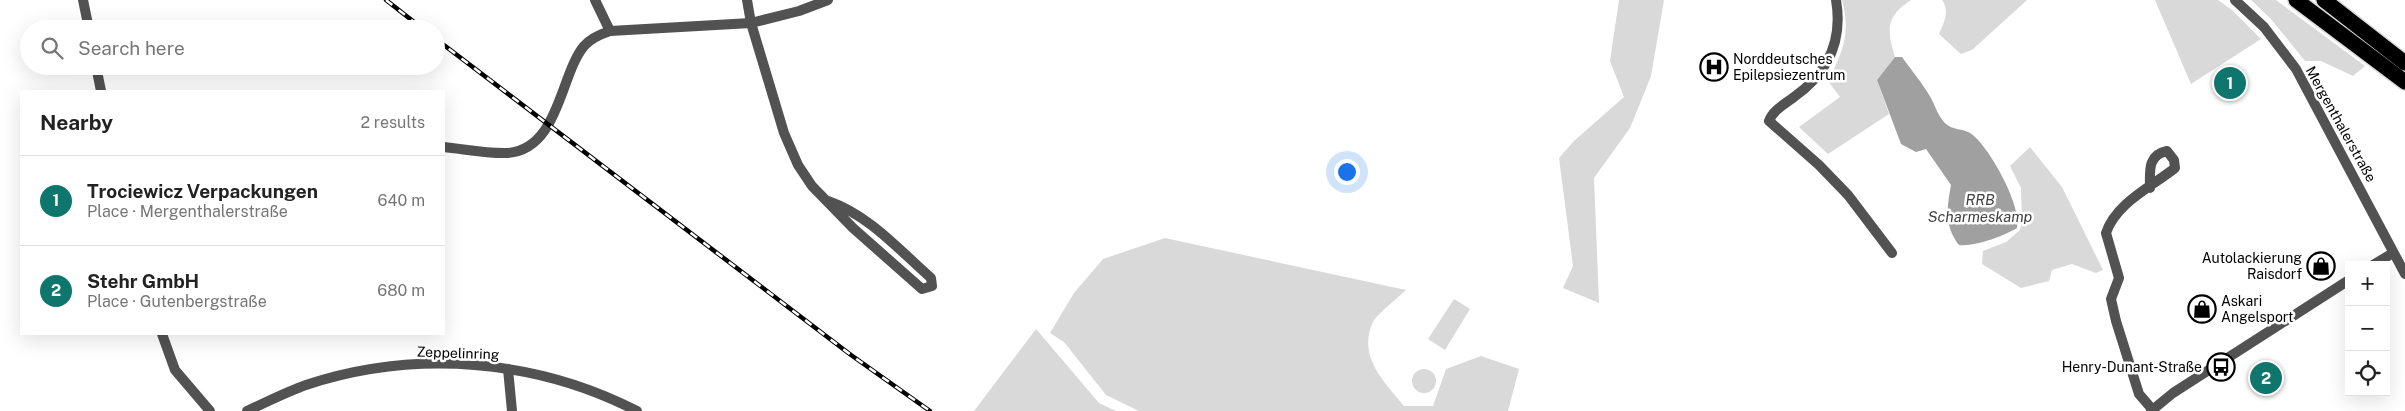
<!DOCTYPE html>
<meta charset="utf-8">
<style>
body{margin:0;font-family:"Public Sans",sans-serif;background:#f6f6f6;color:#222}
.controls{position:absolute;right:15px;bottom:15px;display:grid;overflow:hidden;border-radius:0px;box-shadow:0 5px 20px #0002}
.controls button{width:45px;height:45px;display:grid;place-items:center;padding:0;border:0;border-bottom:1px solid #e0e0e0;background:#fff;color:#222;font:25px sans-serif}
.you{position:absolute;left:1346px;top:171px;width:18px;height:18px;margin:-12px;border:4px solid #fff;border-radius:50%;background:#1a73e8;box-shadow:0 0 0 8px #1a73e833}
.badge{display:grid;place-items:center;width:32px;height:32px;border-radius:50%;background:#0f766e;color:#fff;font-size:16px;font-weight:700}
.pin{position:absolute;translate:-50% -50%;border:2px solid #fff;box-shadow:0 1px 5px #0006}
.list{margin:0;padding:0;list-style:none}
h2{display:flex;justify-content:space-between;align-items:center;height:65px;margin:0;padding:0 20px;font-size:21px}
h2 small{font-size:16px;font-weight:400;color:#767676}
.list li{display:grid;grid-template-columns:32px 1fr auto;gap:15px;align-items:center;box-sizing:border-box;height:90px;padding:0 20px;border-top:1px solid #e0e0e0}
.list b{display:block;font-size:19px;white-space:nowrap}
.list p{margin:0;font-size:16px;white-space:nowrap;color:#767676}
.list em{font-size:16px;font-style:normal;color:#767676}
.icon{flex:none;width:28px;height:28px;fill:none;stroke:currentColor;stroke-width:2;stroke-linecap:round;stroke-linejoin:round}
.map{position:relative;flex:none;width:2405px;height:411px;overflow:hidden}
.search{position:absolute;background:#fff;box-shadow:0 5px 20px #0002;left:20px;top:20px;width:425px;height:55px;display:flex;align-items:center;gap:12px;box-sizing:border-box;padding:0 18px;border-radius:28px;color:#767676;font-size:19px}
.panel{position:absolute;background:#fff;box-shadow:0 5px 20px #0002;left:20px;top:90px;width:425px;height:245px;border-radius:0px}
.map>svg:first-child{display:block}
.green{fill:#d9d9d9}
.water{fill:#a0a0a0}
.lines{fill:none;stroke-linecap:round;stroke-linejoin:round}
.highway-casing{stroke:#dbdbdb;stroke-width:18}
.minor{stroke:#525252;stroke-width:10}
.highway{stroke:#000;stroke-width:15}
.rail-casing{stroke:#000;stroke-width:4.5}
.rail{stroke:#fff;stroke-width:2.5;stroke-dasharray:8;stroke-linecap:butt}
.labels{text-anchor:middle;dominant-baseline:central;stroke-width:5;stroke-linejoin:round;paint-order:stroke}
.poi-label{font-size:14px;fill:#000;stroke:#fff;text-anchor:start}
.street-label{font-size:14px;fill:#000;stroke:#fff}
.water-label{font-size:15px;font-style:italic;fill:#414141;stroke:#fff}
</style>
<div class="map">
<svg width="2405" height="411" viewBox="0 0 2405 411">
<rect width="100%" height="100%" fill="#fff"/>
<g class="green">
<path d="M 1619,0 L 1664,0 L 1651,76 L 1630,128 L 1594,178 L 1599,303 L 1563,288 L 1573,266 L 1559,158 L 1574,141 L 1624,97 L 1610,61 Z"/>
<path d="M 1842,0 L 1911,0 C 1885,17 1887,30 1895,57 L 1877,80 L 1889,114 L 1828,154 L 1799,127 L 1840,97 L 1828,81 C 1843,52 1851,33 1842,0 Z"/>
<path d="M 1942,0 L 2027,0 L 1972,50 L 1961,54 L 1939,34 C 1944,23 1950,11 1942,0 Z"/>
<path d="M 2155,0 L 2218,0 L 2232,10 L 2261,39 L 2191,84 Z"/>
<path d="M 2251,0 L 2276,0 L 2365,66 L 2353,76 L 2321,61 L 2305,61 L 2271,19 Z"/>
<path d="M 2030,147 L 2062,187 L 2103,270 L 2096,273 L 2072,264 L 2052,270 L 2049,281 L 2021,288 L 1982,264 L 1983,251 L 2006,242 L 2020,230 L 2022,220 L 2021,188 L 2010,166 Z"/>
<path d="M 1165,238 L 1406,290 C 1398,298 1378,313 1373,322 C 1357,356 1384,382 1404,406 L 1433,406 L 1446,369 L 1481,356 L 1519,369 L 1508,411 L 1139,411 L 1106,395 L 1064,342 L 1050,333 L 1074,293 L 1103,259 Z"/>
<path d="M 1454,299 L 1470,309 L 1445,350 L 1428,339 Z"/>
<path d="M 1036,329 L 1099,403 L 1116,411 L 974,411 Z"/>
<circle cx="1424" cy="381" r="12"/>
</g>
<path class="water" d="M 1895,57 L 1902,57 C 1912,71 1923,84 1931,98 C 1935,106 1938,115 1944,122 C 1953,132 1965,127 1974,136 C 1991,151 2022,206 2017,228 C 2004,236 1974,247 1959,245 C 1944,226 1947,207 1951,185 L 1926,149 L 1916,152 L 1901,144 L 1877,80 Z"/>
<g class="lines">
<g class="highway-casing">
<g id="highway">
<path d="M 2296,0 L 2405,82"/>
<path d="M 2324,0 L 2405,63"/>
</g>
</g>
<g class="minor">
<path d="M 83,0 L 89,29"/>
<path d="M 595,0 L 610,31"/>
<path d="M 747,0 L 751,23 L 784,133 L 798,165 L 812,186 L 853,228 L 922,289 L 932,286 L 931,278 C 899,250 869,215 828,201"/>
<path d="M 1836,0 C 1843,41 1828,73 1794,97 C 1785,104 1773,110 1769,121 L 1819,165 L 1848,195 L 1892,253"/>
<path d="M 2235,0 L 2264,27 L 2296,69 L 2405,274"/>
<path d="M 96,66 L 101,91"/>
<path d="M 444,147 C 464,149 488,154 508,153 C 559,149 560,75 584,46 C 591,38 601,34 610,31 L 751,23 L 799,11 L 828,0"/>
<path d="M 2150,188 C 2150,172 2147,155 2167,151 L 2174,160 L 2175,168 C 2151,187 2116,203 2106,233 L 2119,278 L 2111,299 L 2116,321 L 2139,394 L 2152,409"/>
<path d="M 2373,265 L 2393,253"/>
<path d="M 162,334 L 175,370 L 210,411"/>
<path d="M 508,369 L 512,411"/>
<path d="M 247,411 C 267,402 286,392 306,385 C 415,349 536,359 637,411"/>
<path d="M 2151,411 L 2173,393 L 2349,280"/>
</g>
<use href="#highway" class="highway"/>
<g class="rail-casing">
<g id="rail">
<path d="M 386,0 L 423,29"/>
<path d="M 436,39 L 851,355 L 930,411"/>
</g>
</g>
<use href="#rail" class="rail"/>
</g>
<defs>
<g id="hospital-ring" transform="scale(1.4375)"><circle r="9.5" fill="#fff" stroke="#000" stroke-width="1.5"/><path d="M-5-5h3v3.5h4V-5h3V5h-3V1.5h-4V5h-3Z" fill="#000"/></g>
<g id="shop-ring" transform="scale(1.4375)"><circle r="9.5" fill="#fff" stroke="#000" stroke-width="1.5"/><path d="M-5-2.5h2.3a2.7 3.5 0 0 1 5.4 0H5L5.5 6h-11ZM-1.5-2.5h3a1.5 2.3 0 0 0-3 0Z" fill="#000"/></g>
<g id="bus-ring" transform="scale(1.4375)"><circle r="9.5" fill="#fff" stroke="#000" stroke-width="1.5"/><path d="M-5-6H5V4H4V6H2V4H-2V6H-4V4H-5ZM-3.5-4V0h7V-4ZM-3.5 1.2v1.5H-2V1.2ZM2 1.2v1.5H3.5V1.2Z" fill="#000"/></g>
</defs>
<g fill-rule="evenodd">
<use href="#hospital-ring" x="1714" y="67"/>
<use href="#shop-ring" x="2321" y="266"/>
<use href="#shop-ring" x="2202" y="309"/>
<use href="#bus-ring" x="2221" y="367"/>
</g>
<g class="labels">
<g class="poi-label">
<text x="1733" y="59">Norddeutsches<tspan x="1733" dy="16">Epilepsiezentrum</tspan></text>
<text x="2302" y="258" text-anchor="end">Autolackierung<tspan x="2302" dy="16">Raisdorf</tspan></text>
<text x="2221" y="301">Askari<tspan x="2221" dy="16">Angelsport</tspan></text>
<text x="2202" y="367" text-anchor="end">Henry-Dunant-Straße</text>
</g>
<g class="street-label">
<text transform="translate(2341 124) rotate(61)">Mergenthalerstraße</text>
<text transform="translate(458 353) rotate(2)">Zeppelinring</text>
</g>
<g class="water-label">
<text x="1980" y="199">RRB<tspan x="1980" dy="17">Scharmeskamp</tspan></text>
</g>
</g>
</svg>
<div class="controls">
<button>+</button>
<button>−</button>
<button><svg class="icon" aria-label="locate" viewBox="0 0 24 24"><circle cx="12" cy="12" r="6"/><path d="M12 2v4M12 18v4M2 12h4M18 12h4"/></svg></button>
</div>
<div class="you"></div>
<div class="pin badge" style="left:2230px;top:83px">1</div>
<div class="pin badge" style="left:2266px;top:378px">2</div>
<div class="search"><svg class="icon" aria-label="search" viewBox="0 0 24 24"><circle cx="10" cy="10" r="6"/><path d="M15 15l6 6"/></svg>Search here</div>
<section class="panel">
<h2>Nearby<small>2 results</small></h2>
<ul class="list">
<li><span class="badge">1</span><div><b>Trociewicz Verpackungen</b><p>Place · Mergenthalerstraße</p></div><em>640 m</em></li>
<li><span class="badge">2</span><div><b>Stehr GmbH</b><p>Place · Gutenbergstraße</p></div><em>680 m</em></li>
</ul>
</section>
</div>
